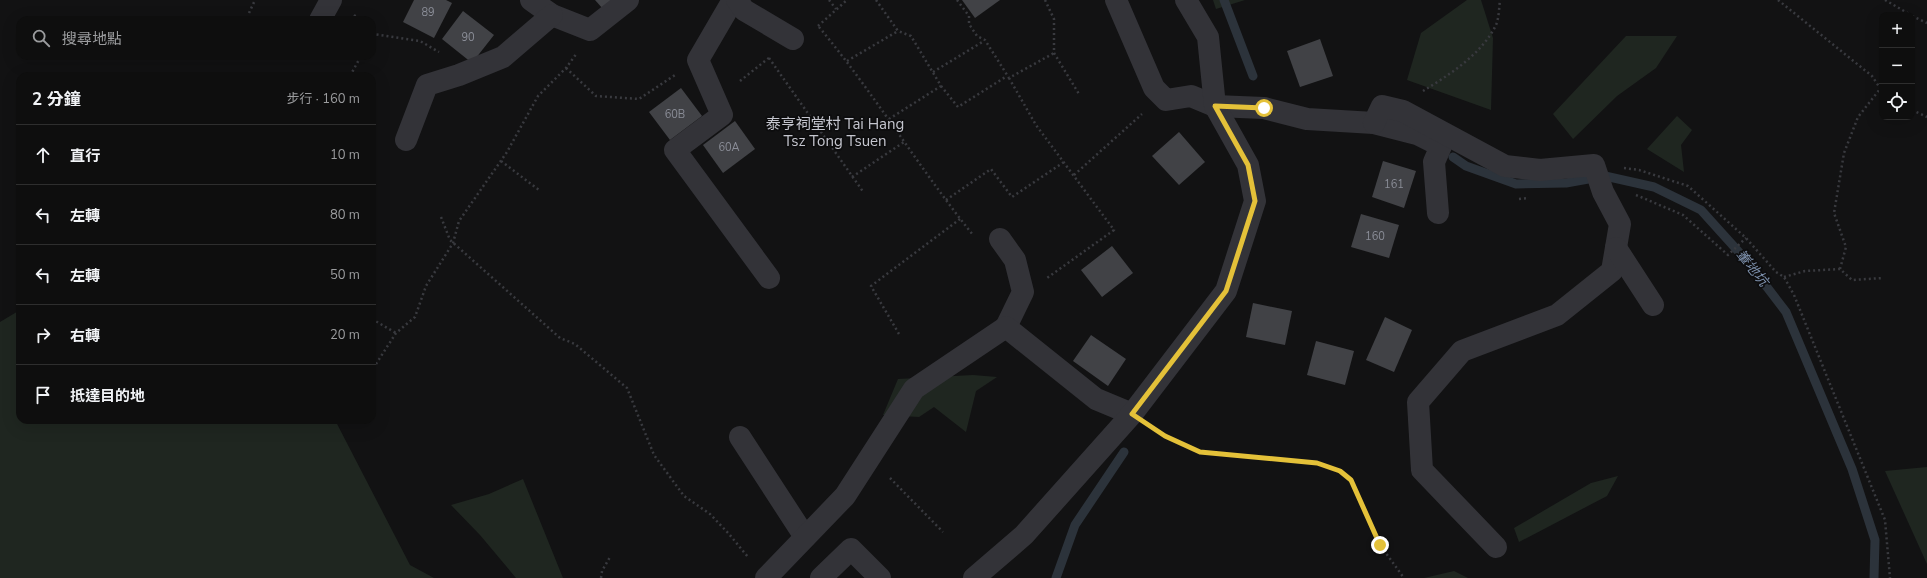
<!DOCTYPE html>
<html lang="zh-TW">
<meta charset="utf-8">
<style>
body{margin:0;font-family:"Nunito Sans","Noto Sans TC",sans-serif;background:#1c1c1c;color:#f1f3f6}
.controls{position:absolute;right:12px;top:12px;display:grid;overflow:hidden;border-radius:8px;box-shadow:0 4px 16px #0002}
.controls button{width:36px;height:36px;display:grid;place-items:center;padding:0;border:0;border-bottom:1px solid #2e2e2e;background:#0e0e0e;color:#f1f3f6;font:20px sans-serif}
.stop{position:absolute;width:12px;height:12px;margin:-9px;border:3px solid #e4c139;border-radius:50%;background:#fff}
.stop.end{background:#e4c139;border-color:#fff;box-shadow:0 1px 4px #0008}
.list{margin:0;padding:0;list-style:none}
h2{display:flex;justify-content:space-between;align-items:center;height:52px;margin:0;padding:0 16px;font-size:17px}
h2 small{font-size:13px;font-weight:400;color:#9b9c9e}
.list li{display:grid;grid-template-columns:26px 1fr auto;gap:12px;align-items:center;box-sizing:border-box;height:60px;padding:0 16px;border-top:1px solid #2e2e2e}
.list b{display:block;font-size:15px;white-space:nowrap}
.list em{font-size:13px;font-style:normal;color:#9b9c9e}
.icon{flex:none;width:22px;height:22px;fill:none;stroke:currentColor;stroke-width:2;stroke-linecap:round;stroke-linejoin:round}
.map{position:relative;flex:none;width:1927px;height:578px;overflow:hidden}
.search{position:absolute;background:#0e0e0e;box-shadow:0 4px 16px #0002;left:16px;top:16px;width:360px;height:44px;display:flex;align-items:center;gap:10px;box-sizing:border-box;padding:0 14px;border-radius:12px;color:#9b9c9e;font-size:15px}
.panel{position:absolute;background:#0e0e0e;box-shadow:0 4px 16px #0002;left:16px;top:72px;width:360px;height:352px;border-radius:12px}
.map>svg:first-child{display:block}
.green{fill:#1f2620}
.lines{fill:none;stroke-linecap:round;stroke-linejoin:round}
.stream{stroke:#2c333b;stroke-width:9}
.building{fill:#414246}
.path{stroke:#393a3f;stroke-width:2.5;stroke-dasharray:2 3;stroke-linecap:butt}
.minor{stroke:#333338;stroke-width:22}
.route{stroke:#e4c139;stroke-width:5}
.labels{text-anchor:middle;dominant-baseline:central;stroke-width:3.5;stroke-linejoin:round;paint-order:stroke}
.number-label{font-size:11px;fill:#8b8e98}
.water-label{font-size:14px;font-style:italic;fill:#7d90ac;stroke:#0d0d0e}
.quarter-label{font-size:15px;fill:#c5c6cf;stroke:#0d0d0e}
</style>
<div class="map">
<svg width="1927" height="578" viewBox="0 0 1927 578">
<rect width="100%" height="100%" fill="#121213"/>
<g class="green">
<path d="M 1213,0 L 1245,0 L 1216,9 Z"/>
<path d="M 1467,0 L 1481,0 L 1493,38 L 1491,110 L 1407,80 L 1421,33 Z"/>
<path d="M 1626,36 L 1677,36 L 1656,68 L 1617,96 L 1573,139 L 1553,114 Z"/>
<path d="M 1677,116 L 1692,130 L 1681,145 L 1684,172 L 1647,149 Z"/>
<path d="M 20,310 L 20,420 L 335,420 L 410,565 L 434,578 L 0,578 L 0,322 Z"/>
<path d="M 973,375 L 997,377 L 976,391 L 966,432 L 934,407 L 919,417 L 883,415 L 898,379 Z"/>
<path d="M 1927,467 L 1927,564 L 1885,471 Z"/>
<path d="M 1618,476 L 1607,496 L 1519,542 L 1514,528 L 1591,483 Z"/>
<path d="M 523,479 L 563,578 L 516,578 L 480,535 L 451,505 L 489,494 Z"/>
<path d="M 1454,571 L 1468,578 L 1424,578 Z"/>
</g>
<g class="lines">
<g class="stream">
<path d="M 1224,0 L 1253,76"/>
<path d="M 1453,157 L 1466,166 L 1516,184 L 1566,183 L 1605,176 L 1654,187 L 1701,210 L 1747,261 L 1786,312 L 1852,469 L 1875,540 L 1874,578"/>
<path d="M 1056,578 L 1075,525 L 1124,452"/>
</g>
</g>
<g class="building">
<path d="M 414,0 L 446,0 L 452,3 L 434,38 L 403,22 Z"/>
<path d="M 595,0 L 613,0 L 603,9 Z"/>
<path d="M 962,0 L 1000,0 L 975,18 Z"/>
<path d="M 463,11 L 494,35 L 472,63 L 442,39 Z"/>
<path d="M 1320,39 L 1333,76 L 1300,87 L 1287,51 Z"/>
<path d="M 681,88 L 702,116 L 670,140 L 649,112 Z"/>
<path d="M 735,121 L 755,149 L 723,173 L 703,145 Z"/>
<path d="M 1179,132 L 1205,162 L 1179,185 L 1152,156 Z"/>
<path d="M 1383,161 L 1416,171 L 1404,208 L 1372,197 Z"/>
<path d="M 1361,214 L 1399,225 L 1389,258 L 1351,247 Z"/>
<path d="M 1112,246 L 1133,273 L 1102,297 L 1081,270 Z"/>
<path d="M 1253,303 L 1292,311 L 1285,345 L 1246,337 Z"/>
<path d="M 1385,317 L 1412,330 L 1394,372 L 1366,360 Z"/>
<path d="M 1091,335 L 1126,359 L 1108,386 L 1073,361 Z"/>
<path d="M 1316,341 L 1354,351 L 1345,385 L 1307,375 Z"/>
</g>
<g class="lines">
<g class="path">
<path d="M 829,0 L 836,9"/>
<path d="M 876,0 L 898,31 L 911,36 L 941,86 L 889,119"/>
<path d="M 957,0 L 969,16 L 969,24 L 977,36 L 985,40 L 1009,78 L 1054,53"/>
<path d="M 1045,0 L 1054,19 L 1054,53 L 1079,94"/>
<path d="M 1778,0 L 1872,76 L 1882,91"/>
<path d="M 1885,0 L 1911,15"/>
<path d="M 249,13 L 255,0"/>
<path d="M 354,15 L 359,20"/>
<path d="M 1912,16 L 1927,23"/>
<path d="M 818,26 L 847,0"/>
<path d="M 819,27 C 874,93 919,168 973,235"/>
<path d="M 372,35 L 373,34 L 420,41 L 439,52"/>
<path d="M 769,58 L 864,193"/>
<path d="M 847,61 L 898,31"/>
<path d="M 566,68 L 596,96 L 639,99 L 675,75"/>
<path d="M 933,72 L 984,41"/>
<path d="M 350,76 L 361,56"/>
<path d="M 1009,78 L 1036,125 L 1114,230 L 1047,278"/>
<path d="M 740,81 L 770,57"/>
<path d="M 941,86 L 958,107 L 1007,76"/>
<path d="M 1423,91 C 1449,75 1482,54 1496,25 C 1499,18 1499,8 1500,0"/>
<path d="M 1912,110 L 1927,117"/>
<path d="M 501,161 L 539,190"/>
<path d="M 1624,168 L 1639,170 L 1688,186 L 1746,238 L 1776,272 L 1784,277 L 1794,295 L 1885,520 L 1890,578"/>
<path d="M 1074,175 L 1142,114"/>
<path d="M 852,177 L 904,142"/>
<path d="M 1636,195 L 1683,215 L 1728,255 L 1746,238"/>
<path d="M 1519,199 L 1529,198"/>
<path d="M 946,200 L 991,169 L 1012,197 L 1064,162"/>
<path d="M 441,217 L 450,240 L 560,338 L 575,344 L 627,388 L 654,455 L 684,496 L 710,514 L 729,534 L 748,557"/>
<path d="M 1840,269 L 1846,247 L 1834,213 L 1844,153 L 1858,117 L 1880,89"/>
<path d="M 1784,277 L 1805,271 L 1840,269 L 1852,280 L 1883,278"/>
<path d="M 372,319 L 396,333"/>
<path d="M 899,334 L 871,286 L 960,219"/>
<path d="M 376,364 L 396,333 L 415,317 L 426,286 L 453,243 L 459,221 L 507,152 L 538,96 L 566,68 L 577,53"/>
<path d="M 1154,429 L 1165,436 L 1200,452 L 1317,463 L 1340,471 L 1351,480 L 1380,545 L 1404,578"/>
<path d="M 890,478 L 943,532"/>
<path d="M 601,578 L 602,571 L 610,557"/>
</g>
<g class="minor">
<path d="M 531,0 L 552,15 L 590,30 L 628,0"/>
<path d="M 733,0 L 698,60 L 722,115 L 675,150 L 769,278"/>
<path d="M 737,0 L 744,10 L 793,39"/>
<path d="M 1116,0 L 1154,88 L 1166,100 L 1191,96 L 1215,106 L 1264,108 L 1307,119 L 1374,123 L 1417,134 L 1441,146 L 1434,162 L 1438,213"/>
<path d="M 320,20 L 331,0"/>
<path d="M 1374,123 L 1382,106 L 1403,111 L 1505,166 L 1540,170 L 1594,165 L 1603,192 L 1620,224 L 1612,271 L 1557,315 L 1462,351 L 1418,402 L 1422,470 L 1496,547"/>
<path d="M 406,140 L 427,85 L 459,75 L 503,57 L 552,15"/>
<path d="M 1000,239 L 1015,260 L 1023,292 L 1006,327"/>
<path d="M 1616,248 L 1653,305"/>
<path d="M 740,437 L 805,537"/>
<path d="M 766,578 L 845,496 L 914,389 L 1006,327 L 1096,399 L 1132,414"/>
<path d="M 821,578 L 851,549 L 880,578"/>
<path d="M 974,578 L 1024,535 L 1132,414 L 1226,291 L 1255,201 L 1248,165 L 1215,106 L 1208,37 L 1186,0"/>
</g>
</g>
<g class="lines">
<path class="route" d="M 1264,108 L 1215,106 L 1248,165 L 1255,201 L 1226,291 L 1132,414 L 1165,436 L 1200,452 L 1317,463 L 1340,471 L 1351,480 L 1380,545"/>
</g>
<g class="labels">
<g class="number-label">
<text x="428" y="12">89</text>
<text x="468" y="37">90</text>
<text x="675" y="114">60B</text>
<text x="729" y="147">60A</text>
<text x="1394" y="184">161</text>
<text x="1375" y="236">160</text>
</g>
<g class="water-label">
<text transform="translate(1752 268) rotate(51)">輋地坑</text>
</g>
<g class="quarter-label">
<text x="835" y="124">泰亨祠堂村 Tai Hang<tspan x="835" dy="17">Tsz Tong Tsuen</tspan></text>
</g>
</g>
</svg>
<div class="controls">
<button>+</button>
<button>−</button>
<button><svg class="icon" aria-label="locate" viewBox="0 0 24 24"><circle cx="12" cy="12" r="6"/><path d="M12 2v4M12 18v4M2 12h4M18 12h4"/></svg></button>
</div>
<div class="stop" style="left:1264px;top:108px"></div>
<div class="stop end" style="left:1380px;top:545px"></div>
<div class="search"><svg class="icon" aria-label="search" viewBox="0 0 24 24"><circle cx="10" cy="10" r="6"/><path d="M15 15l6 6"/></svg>搜尋地點</div>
<section class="panel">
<h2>2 分鐘<small>步行 · 160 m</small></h2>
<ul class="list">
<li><svg class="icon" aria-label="ahead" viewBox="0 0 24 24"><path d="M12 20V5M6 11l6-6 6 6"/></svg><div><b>直行</b></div><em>10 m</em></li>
<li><svg class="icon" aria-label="left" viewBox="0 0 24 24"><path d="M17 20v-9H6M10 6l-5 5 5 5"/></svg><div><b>左轉</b></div><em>80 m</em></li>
<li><svg class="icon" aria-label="left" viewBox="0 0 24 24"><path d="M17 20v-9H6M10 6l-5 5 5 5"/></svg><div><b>左轉</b></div><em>50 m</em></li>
<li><svg class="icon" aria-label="right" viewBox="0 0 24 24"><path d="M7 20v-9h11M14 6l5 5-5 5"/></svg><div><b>右轉</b></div><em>20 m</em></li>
<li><svg class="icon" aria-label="arrive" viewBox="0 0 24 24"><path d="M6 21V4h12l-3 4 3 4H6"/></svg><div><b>抵達目的地</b></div></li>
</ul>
</section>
</div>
